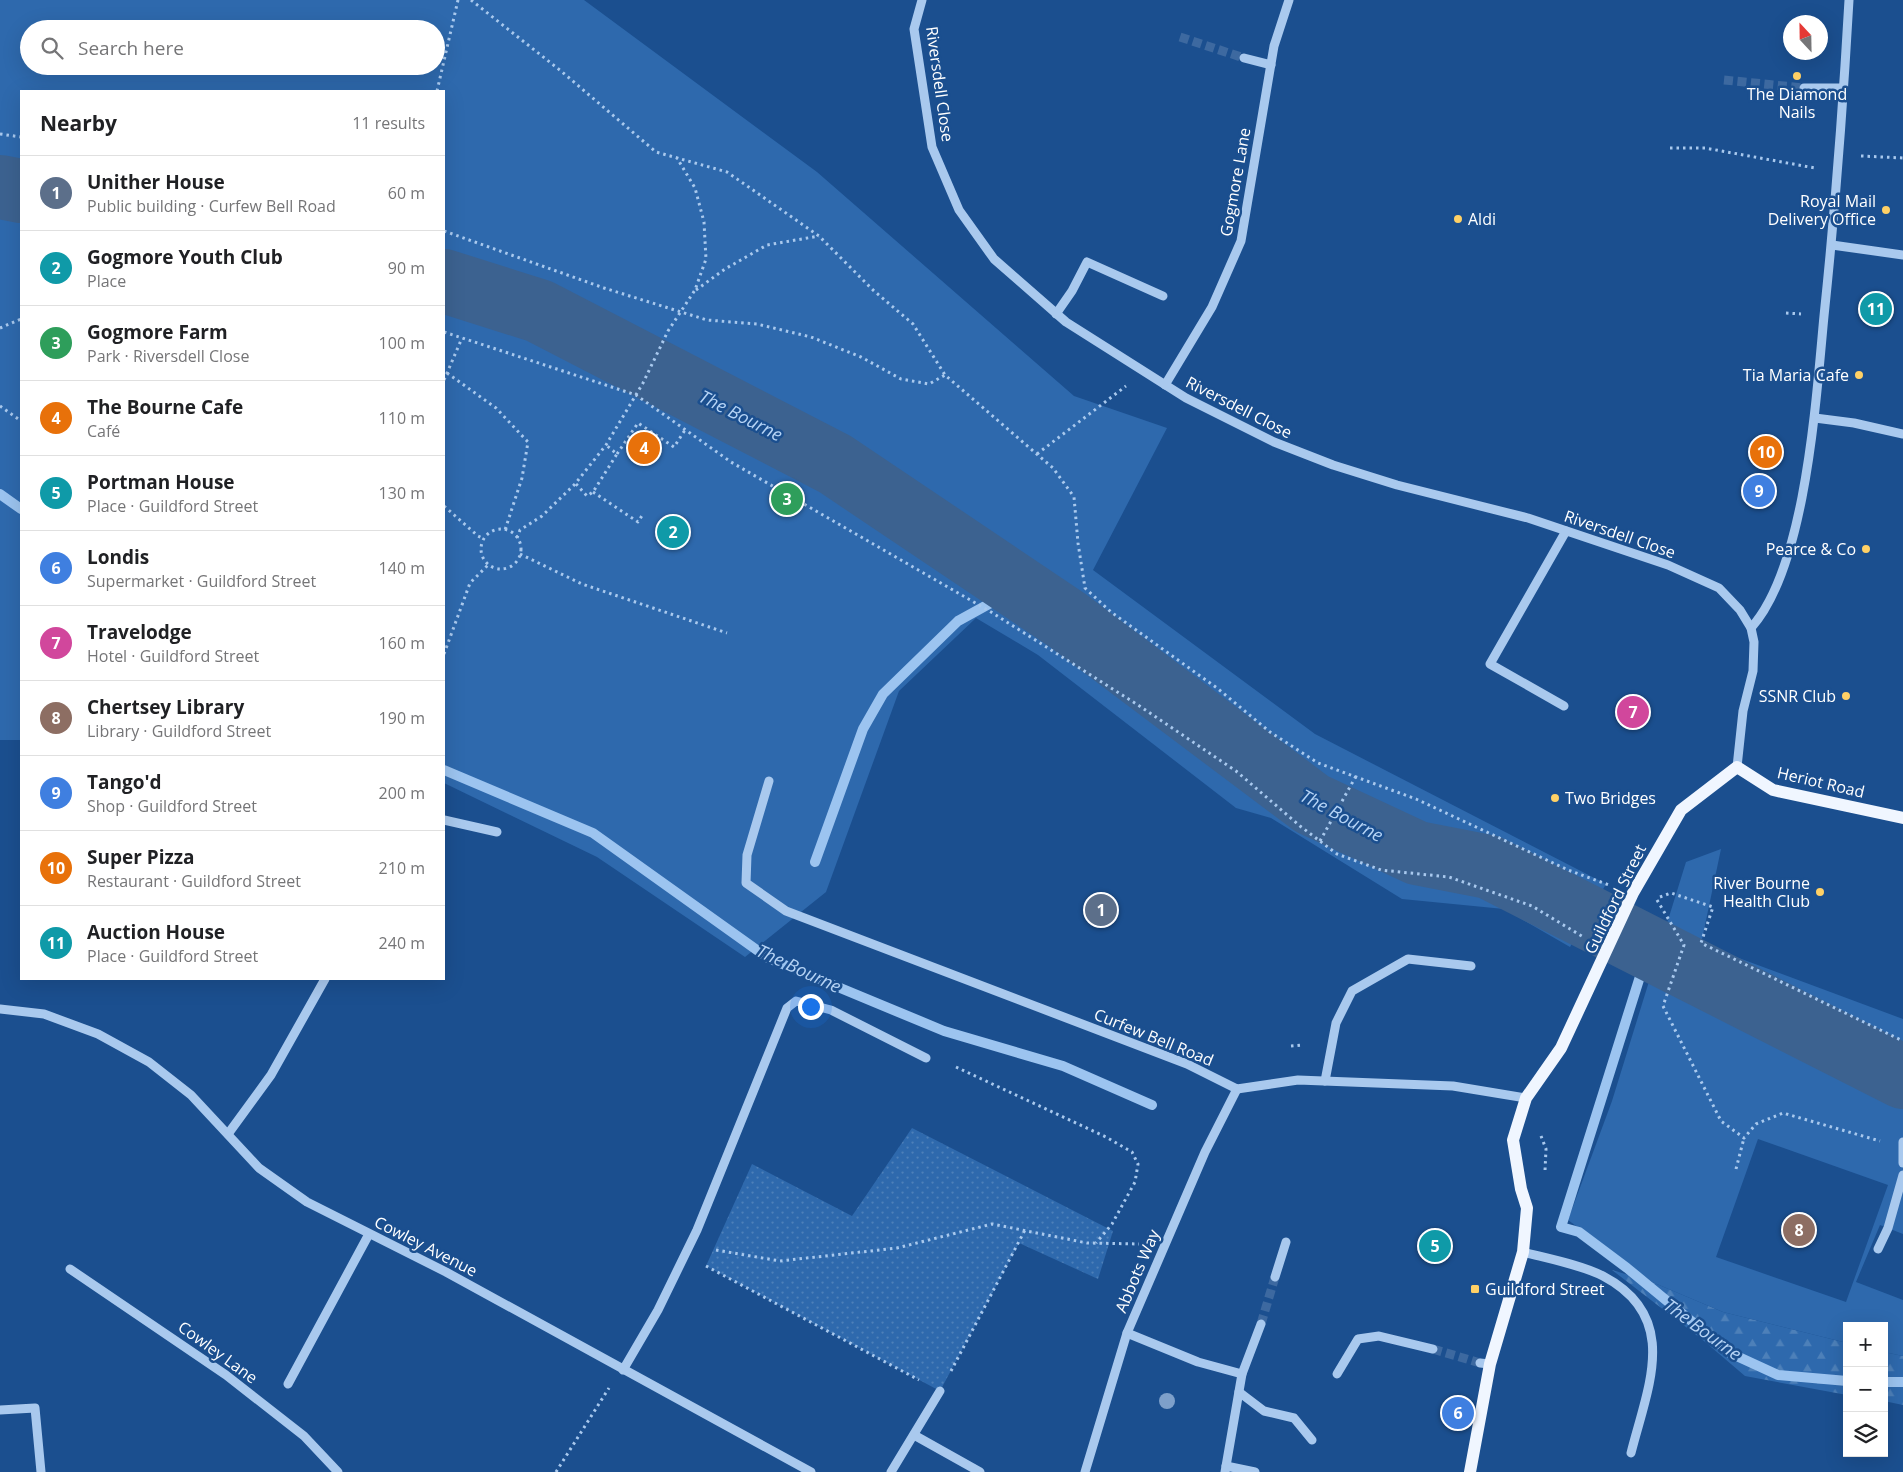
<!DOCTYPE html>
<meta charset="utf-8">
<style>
body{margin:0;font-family:"Open Sans",sans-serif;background:#f6f6f6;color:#202124}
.controls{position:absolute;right:15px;bottom:15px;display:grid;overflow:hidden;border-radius:0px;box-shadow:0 5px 20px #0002}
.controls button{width:45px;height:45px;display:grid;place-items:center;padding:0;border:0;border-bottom:1px solid #e0e0e0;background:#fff;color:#202124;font:25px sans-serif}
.compass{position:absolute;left:1783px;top:15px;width:45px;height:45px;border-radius:50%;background:#fff;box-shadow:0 5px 20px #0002;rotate:338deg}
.you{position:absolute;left:810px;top:1006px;width:18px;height:18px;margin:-12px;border:4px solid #fff;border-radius:50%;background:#1a73e8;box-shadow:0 0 0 8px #1a73e833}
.badge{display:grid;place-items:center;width:32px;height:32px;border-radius:50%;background:#847042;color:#fff;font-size:16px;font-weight:700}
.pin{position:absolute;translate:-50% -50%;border:2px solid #fff;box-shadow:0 1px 5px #0006}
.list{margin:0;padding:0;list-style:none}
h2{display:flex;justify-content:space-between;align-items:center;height:65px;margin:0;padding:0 20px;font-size:21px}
h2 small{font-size:16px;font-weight:400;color:#757577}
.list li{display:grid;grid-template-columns:32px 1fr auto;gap:15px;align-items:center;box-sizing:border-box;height:75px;padding:0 20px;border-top:1px solid #e0e0e0}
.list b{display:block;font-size:19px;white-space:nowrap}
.list p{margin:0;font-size:16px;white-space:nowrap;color:#757577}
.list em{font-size:16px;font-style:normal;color:#757577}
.icon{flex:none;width:28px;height:28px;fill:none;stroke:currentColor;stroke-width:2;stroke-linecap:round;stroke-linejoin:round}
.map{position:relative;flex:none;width:1903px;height:1472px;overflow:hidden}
.search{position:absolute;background:#fff;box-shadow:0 5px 20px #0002;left:20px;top:20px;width:425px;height:55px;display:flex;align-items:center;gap:12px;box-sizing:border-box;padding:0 18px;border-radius:28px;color:#757577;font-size:19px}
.panel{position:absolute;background:#fff;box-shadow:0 5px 20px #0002;left:20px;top:90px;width:425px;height:890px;border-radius:0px}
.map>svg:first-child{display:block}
.grass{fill:url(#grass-dots)}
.forest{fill:url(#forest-firs)}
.park{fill:#2e69ad;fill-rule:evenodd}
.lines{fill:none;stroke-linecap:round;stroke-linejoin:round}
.stream{stroke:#9cc4f0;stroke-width:10}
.river{stroke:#3c6290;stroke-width:64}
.minor-tunnel{stroke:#3d69a0;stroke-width:9;stroke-dasharray:9 4.5;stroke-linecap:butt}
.path{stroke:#a9c9ee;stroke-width:3;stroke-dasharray:2.5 4;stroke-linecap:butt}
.minor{stroke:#a9c9ee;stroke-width:9}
.major{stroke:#f0f6ff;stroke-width:12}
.tree{fill:#7ea0ca}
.poi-dot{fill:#ffd166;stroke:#1b4f8f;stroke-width:2}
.labels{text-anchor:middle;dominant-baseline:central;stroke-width:5;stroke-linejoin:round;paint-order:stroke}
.street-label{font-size:16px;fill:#fff;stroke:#1b4f8f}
.poi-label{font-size:16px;fill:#fff;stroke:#1b4f8f;text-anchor:end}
.water-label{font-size:18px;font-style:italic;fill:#b5d3f5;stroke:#1b4f8f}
</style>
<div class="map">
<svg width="1903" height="1472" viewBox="0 0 1903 1472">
<defs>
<pattern id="grass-dots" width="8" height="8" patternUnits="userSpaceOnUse" patternTransform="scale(1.25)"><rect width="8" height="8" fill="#2e69ad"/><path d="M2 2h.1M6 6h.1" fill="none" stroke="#4d80b9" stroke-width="1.8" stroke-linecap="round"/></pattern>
<pattern id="forest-firs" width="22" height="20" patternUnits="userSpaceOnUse" patternTransform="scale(1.25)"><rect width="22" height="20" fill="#2e69ad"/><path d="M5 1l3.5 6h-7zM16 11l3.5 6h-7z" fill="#4d80b9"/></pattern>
</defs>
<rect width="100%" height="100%" fill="#1b4f8f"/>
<path class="grass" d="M 912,1128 L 1113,1231 L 1098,1279 L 1019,1243 L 940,1391 L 706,1266 L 752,1164 L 852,1216 Z"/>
<g class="forest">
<path d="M 1612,1270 L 1652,1282 L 1723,1312 L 1847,1343 L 1847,1395 L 1745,1376 L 1704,1341 Z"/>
<path d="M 1884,1352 L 1903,1356 L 1903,1405 L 1884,1401 Z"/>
</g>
<g class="park">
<path d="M 0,0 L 584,0 L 817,172 L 1074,396 L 1167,428 L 1093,570 L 1315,734 L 1606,884 L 1570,947 L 1504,909 L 1402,899 L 1271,818 L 1236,808 L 1038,655 L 976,618 L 899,691 L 826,892 L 745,957 L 597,857 L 444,783 L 444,91 L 21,91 L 21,740 L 0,740 ZM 29,29 L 436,29 L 436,66 L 29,66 Z"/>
<path d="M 1721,849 L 1701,944 L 1903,1019 L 1903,1234 L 1880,1225 L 1856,1282 L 1903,1300 L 1903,1356 L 1884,1352 L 1884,1326 L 1847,1326 L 1847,1343 L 1723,1312 L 1652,1282 L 1568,1220 L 1612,1101 L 1686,862 ZM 1758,1139 L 1888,1185 L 1846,1302 L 1716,1257 Z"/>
</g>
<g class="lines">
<g class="stream">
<path d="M 0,494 L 21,509"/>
<path d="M 444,770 L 593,833 L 768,958 L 944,1031 L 1063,1066 L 1152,1105"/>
<path d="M 815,862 L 863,729 L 883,694 L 958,621 L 1018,588"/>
<path d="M 1649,948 L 1561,1227 L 1579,1232 L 1627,1268 L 1730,1353 L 1778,1375 L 1847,1381"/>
<path d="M 1884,1382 L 1903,1382"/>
</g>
<g class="river">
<path d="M 0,187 L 21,191"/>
<path d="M 444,281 L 539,311 L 835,464 L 1067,620 L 1312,804 L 1417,853 L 1489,867 L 1903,1077"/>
</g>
<g class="minor-tunnel">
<path d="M 1180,37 L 1244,58"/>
<path d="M 1724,80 L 1804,88"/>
<path d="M 1261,1324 L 1275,1277"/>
<path d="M 1433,1349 L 1480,1363"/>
</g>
<g class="path">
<path d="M 471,0 L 561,71 L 656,152 L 727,172 L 819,236 L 873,290 L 913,324 L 945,375 L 1053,468 L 1074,497 L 1078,543 L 1085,588 L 1111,612 L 1217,688 L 1270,732 L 1318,763 L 1416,799 L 1568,870 L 1609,885"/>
<path d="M 437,91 L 458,0"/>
<path d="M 0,134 L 21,137"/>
<path d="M 1670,148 L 1705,148 L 1815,168"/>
<path d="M 1861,156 L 1903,158"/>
<path d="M 444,231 L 604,288 L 707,320 L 757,324 L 811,337 L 861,357 L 901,379 L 929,384 L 945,375"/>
<path d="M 696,290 L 725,269 L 767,245 L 819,236"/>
<path d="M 1786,313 L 1801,314"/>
<path d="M 0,328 L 21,319"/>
<path d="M 444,332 L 636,395 L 731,462 L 991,612 L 1138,705 L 1236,771 L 1300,826 L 1337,854 L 1381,870 L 1449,877 L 1532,906 L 1585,938"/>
<path d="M 447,373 L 496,408 L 528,442 L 522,478 L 505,530"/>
<path d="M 444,380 L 462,338"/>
<path d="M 0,406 L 21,421"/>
<path d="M 617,454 L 638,423 L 674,447 L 685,430"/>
<path d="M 1037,454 L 1126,386"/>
<path d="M 576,484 L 587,496 L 593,492 L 617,454 L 606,445"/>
<path d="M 593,492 L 638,522 L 643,514"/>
<path d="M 444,506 L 478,536 L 484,539"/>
<circle cx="501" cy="549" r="20"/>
<path d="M 517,538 L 520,530 L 542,516 L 575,484 L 606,445 L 643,383 L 668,331 L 695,290 L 706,259 L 704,222 L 695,188 L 677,158"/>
<path d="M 520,554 L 582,584 L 727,633"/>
<path d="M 444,654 L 470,583 L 488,565"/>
<path d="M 1320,841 L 1356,776"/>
<path d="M 1660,897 L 1671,893 L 1713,907 L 1701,943 L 1903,1041"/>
<path d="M 1657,900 L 1684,945 L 1663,1006 L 1721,1121 L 1744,1138 L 1756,1124 L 1783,1113 L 1880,1141"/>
<path d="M 1291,1046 L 1302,1045"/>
<path d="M 956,1067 L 1106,1137 L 1132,1152 L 1138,1164 L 1135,1182 L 1112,1224 L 1096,1243"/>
<path d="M 1541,1136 L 1546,1149 L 1545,1171"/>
<path d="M 1736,1169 L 1744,1138"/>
<path d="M 716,1250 L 780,1261 L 897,1248 L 992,1224 L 1087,1243 L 1139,1244"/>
<path d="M 706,1266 L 919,1380"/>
<path d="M 951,1371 L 1025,1230"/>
<path d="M 556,1472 L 609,1388"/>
</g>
<g class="minor">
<path d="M 922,0 L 914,29 L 932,147 L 959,210 L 994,259 L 1066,322 L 1186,398 L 1274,442 L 1333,465 L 1397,485 L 1528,518 L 1668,565 L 1719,588 L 1740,610 L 1751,628 L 1754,642 L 1753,671 L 1743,711 L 1737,767"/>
<path d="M 1244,58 L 1271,65"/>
<path d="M 1804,88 L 1843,88"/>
<path d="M 1832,245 L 1903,255"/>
<path d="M 1056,314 L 1072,291 L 1087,262 L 1163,296"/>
<path d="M 1165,385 L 1212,307 L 1241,241 L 1274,46 L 1289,0"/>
<path d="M 1815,418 L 1854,423 L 1903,434"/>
<path d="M 1751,628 C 1806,567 1816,399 1824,316 C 1835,211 1843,106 1849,0"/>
<path d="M 1564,706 L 1490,664 L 1566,531"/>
<path d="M 769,781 L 747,855 L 746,883 L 786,911 L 1187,1064 L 1237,1089 L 1298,1080 L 1453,1086 L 1526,1098"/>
<path d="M 444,820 L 497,832"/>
<path d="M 0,1009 L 44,1014 L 98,1034 L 149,1062 L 191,1095 L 259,1168 L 307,1202 L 446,1272 L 811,1472"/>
<path d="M 1325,1081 L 1336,1023 L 1352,991 L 1408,959 L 1471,966"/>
<path d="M 228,1134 L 271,1075 L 325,979"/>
<path d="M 1903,1142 L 1903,1163"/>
<path d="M 1878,1249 L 1888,1228 L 1903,1175"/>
<path d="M 1523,1252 C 1546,1258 1582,1265 1603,1276 C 1681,1317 1648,1386 1631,1453"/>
<path d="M 70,1269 L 226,1375 L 304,1436 L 338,1472"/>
<path d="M 1275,1277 L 1286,1242"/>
<path d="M 1127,1333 L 1198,1362 L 1242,1374"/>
<path d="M 1480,1363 L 1490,1364"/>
<path d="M 623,1370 L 658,1310 L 697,1230 L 787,1008 L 796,1001 L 831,1010 L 926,1058"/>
<path d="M 1337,1374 L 1358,1339 L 1379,1336 L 1433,1349"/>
<path d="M 288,1384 L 369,1234"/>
<path d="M 1239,1392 L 1264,1411 L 1294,1418 L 1312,1440"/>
<path d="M 0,1410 L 35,1408 L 41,1472"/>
<path d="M 914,1435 L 980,1472"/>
<path d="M 1226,1466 L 1255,1472"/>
<path d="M 891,1472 L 940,1391"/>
<path d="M 1085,1472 L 1127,1333 L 1205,1152 L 1237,1089"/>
<path d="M 1225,1472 L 1242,1374 L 1261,1324"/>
</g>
<path class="major" d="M 1470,1472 L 1490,1364 L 1523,1252 L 1527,1208 L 1521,1189 L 1513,1140 L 1526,1098 L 1561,1048 L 1633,893 L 1681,810 L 1737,767 L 1773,790 L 1903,818"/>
</g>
<circle class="tree" cx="1167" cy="1401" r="8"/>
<g class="poi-dot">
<circle cx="1797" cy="76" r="5"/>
<circle cx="1886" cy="210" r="5"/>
<circle cx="1458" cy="219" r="5"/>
<circle cx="1859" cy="375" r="5"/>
<circle cx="1866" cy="549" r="5"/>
<circle cx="1846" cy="696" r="5"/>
<circle cx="1555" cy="798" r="5"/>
<circle cx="1820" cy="892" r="5"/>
<rect x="1470" y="1284" width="10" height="10" rx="2.5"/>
</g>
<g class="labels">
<g class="street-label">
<text transform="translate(940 84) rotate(82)">Riversdell Close</text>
<text transform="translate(1235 182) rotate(-80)">Gogmore Lane</text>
<text transform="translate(1239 407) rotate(27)">Riversdell Close</text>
<text transform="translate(1620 534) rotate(19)">Riversdell Close</text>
<text transform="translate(1821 782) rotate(13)">Heriot Road</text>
<text transform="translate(1615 899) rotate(-64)">Guildford Street</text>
<text transform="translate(1154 1037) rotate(22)">Curfew Bell Road</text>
<text transform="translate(426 1246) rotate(27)">Cowley Avenue</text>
<text transform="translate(1137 1271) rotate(-67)">Abbots Way</text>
<text transform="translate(218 1352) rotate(36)">Cowley Lane</text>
</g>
<g class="poi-label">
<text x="1797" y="94" text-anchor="middle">The Diamond<tspan x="1797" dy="18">Nails</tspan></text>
<text x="1876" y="201">Royal Mail<tspan x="1876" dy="18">Delivery Office</tspan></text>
<text x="1468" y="219" text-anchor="start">Aldi</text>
<text x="1849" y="375">Tia Maria Cafe</text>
<text x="1856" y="549">Pearce &amp; Co</text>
<text x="1836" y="696">SSNR Club</text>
<text x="1565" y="798" text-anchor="start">Two Bridges</text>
<text x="1810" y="883">River Bourne<tspan x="1810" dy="18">Health Club</tspan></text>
<text x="1485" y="1289" text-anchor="start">Guildford Street</text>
</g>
<g class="water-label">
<text transform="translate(741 415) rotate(27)">The Bourne</text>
<text transform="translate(1342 815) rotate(28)">The Bourne</text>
<text transform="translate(799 968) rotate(25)">The Bourne</text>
<text transform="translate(1703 1329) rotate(36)">The Bourne</text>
</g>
</g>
</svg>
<div class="controls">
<button>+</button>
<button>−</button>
<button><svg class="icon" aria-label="layers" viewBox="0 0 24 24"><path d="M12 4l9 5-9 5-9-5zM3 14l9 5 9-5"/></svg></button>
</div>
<svg class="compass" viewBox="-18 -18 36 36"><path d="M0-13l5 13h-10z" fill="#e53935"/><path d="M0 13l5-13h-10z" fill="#757577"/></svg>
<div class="you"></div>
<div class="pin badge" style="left:1101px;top:910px;background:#5c6f8a">1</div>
<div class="pin badge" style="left:673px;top:532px;background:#0f9aa8">2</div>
<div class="pin badge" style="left:787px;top:499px;background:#2e9e5b">3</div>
<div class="pin badge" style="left:644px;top:448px;background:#e8710a">4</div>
<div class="pin badge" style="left:1435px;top:1246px;background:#0f9aa8">5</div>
<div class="pin badge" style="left:1458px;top:1413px;background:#3f7fe0">6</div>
<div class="pin badge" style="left:1633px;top:712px;background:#d1479c">7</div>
<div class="pin badge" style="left:1799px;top:1230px;background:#8d6e63">8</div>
<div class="pin badge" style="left:1759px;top:491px;background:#3f7fe0">9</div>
<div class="pin badge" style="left:1766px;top:452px;background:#e8710a">10</div>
<div class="pin badge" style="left:1876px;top:309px;background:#0f9aa8">11</div>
<div class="search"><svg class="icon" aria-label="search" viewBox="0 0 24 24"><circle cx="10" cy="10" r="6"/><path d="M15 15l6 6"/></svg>Search here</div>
<section class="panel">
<h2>Nearby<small>11 results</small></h2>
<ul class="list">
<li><span class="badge" style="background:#5c6f8a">1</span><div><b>Unither House</b><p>Public building · Curfew Bell Road</p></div><em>60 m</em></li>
<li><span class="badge" style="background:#0f9aa8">2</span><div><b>Gogmore Youth Club</b><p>Place</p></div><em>90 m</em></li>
<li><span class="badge" style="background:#2e9e5b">3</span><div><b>Gogmore Farm</b><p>Park · Riversdell Close</p></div><em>100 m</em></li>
<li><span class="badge" style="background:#e8710a">4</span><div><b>The Bourne Cafe</b><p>Café</p></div><em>110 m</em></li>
<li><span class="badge" style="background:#0f9aa8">5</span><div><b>Portman House</b><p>Place · Guildford Street</p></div><em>130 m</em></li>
<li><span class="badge" style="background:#3f7fe0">6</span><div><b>Londis</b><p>Supermarket · Guildford Street</p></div><em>140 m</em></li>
<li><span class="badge" style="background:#d1479c">7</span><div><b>Travelodge</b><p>Hotel · Guildford Street</p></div><em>160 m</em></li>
<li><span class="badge" style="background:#8d6e63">8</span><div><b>Chertsey Library</b><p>Library · Guildford Street</p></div><em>190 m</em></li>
<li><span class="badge" style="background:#3f7fe0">9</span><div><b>Tango'd</b><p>Shop · Guildford Street</p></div><em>200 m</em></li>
<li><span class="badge" style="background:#e8710a">10</span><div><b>Super Pizza</b><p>Restaurant · Guildford Street</p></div><em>210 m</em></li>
<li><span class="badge" style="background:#0f9aa8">11</span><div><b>Auction House</b><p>Place · Guildford Street</p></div><em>240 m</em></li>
</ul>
</section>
</div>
